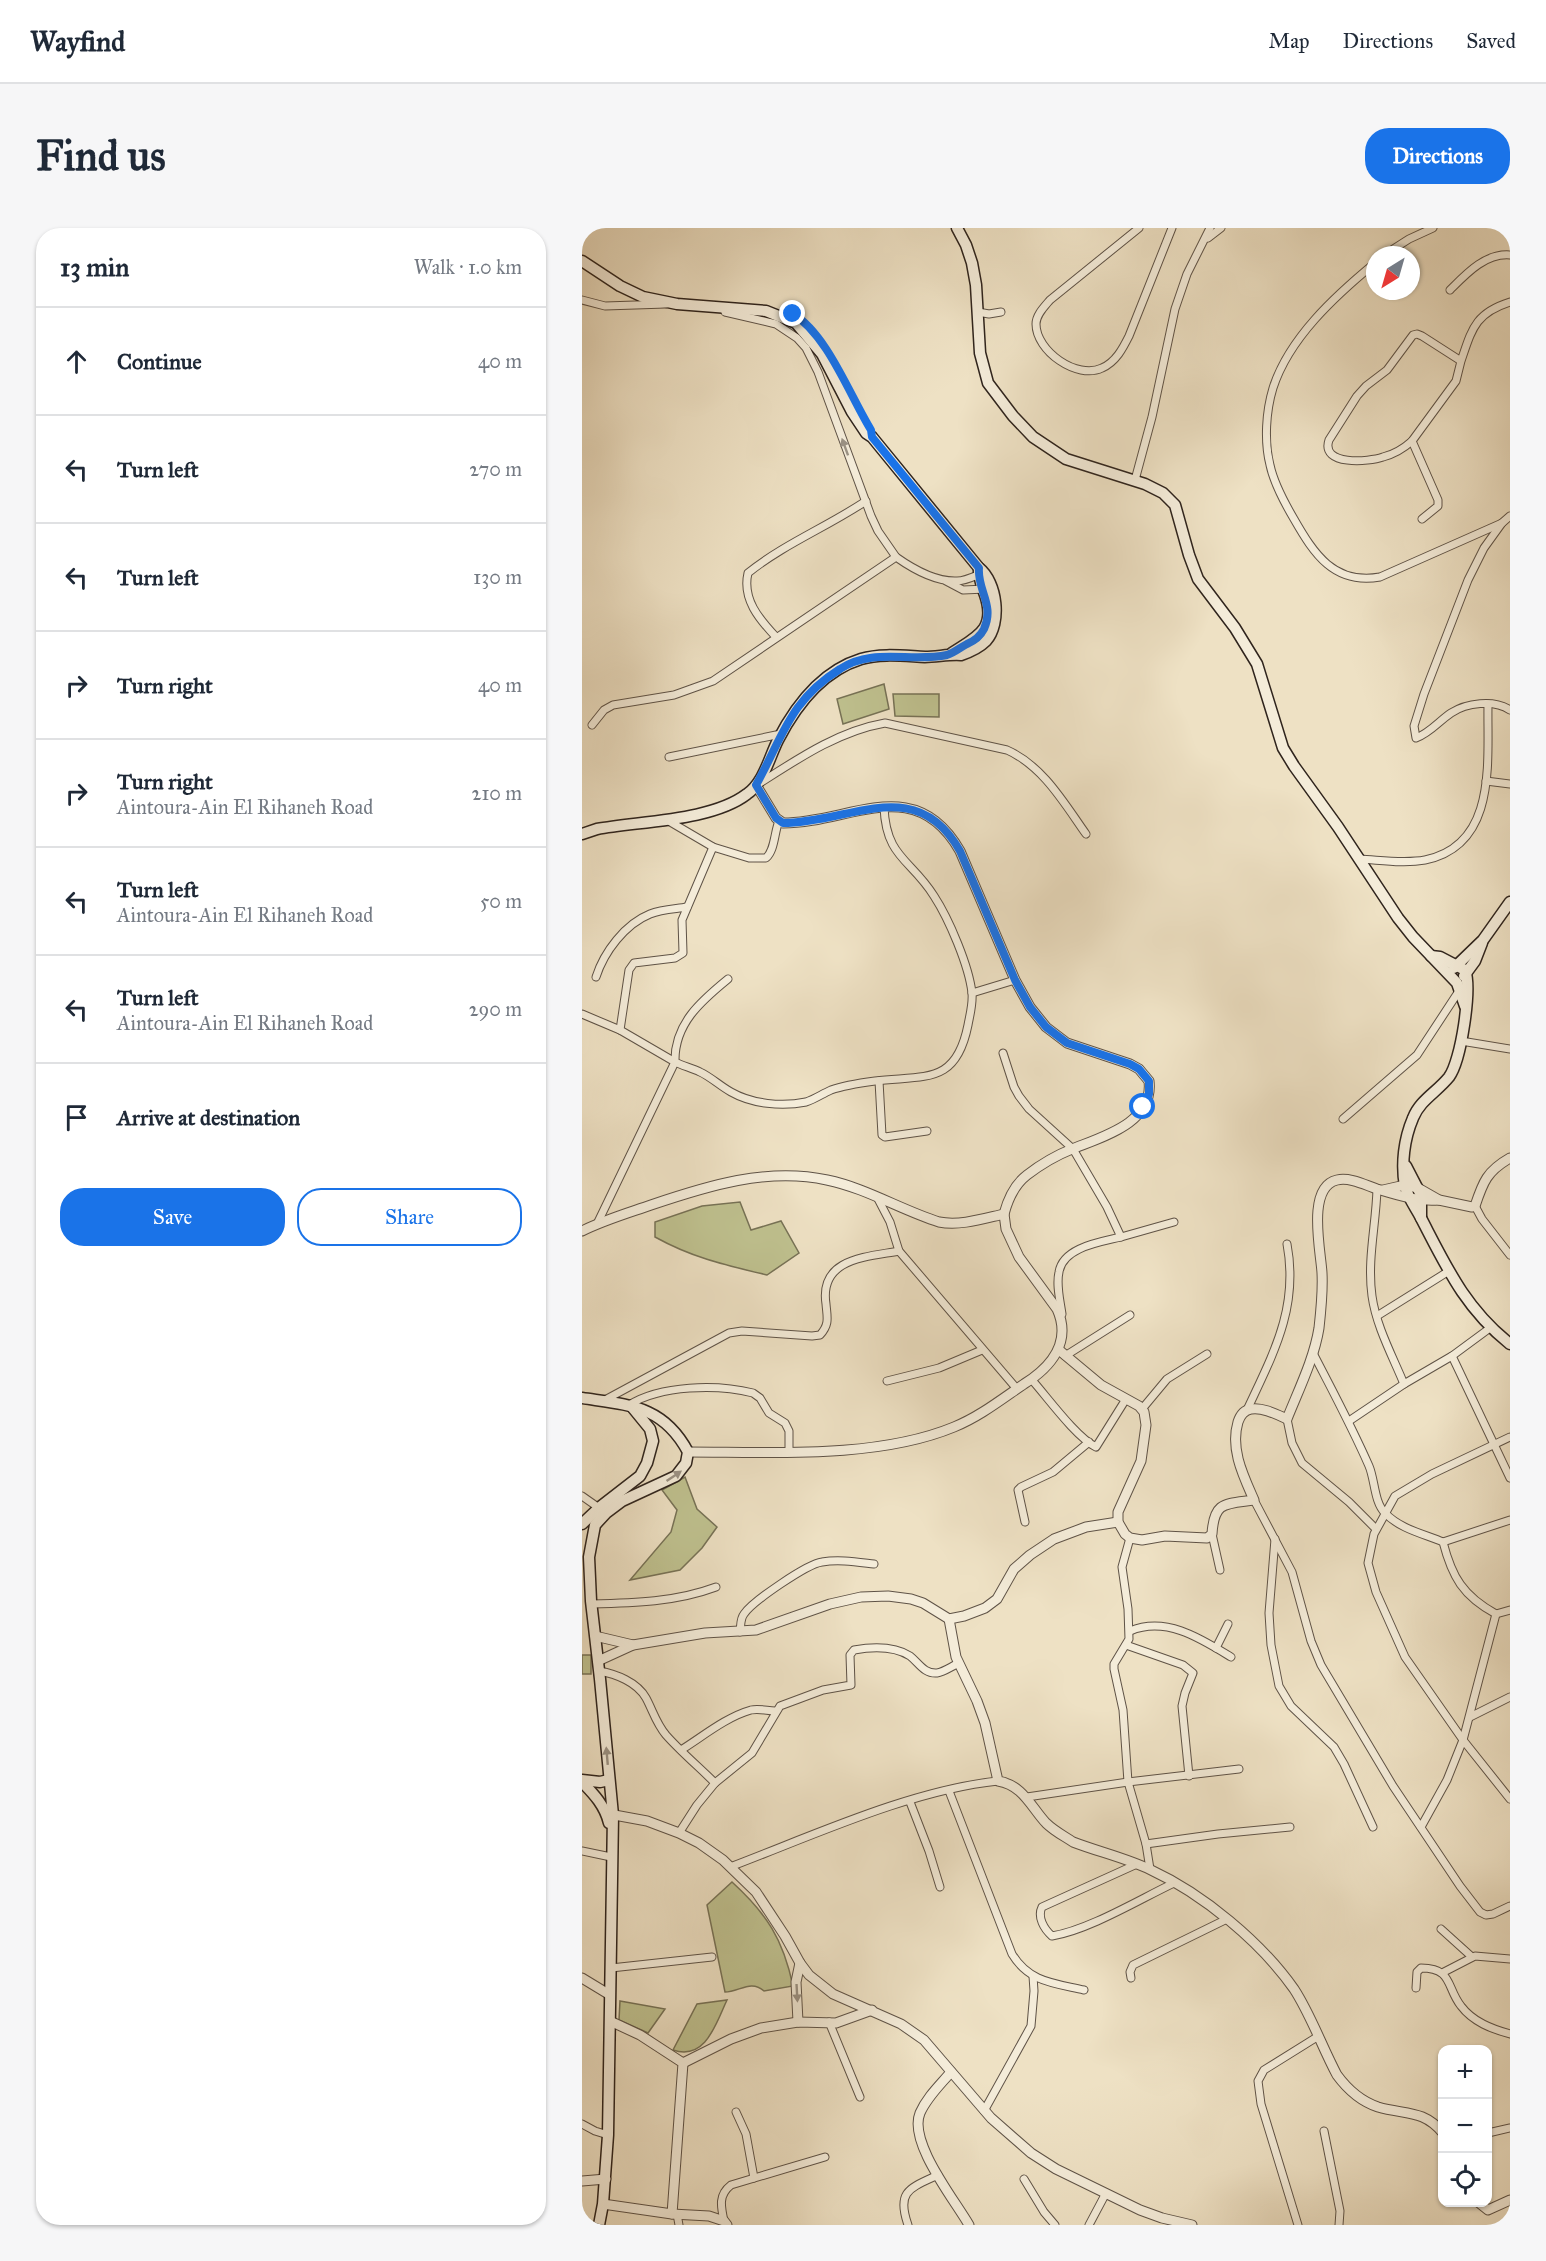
<!DOCTYPE html>
<meta charset="utf-8">
<style>
body{margin:0;font-family:"IM FELL Great Primer",serif;background:#f6f6f7;color:#1f2937}
.controls{position:absolute;right:18px;bottom:18px;display:grid;overflow:hidden;border-radius:12px;box-shadow:0 2px 4px #0004}
.controls button{width:54px;height:54px;display:grid;place-items:center;padding:0;border:0;border-bottom:2px solid #e0e1e3;background:#fff;color:#1f2937;font:30px sans-serif}
.compass{position:absolute;left:784px;top:18px;width:54px;height:54px;border-radius:50%;background:#fff;box-shadow:0 2px 4px #0004;rotate:217deg}
.stop{position:absolute;width:18px;height:18px;margin:-14px;border:4px solid #1a73e8;border-radius:50%;background:#fff}
.stop.end{background:#1a73e8;border-color:#fff;box-shadow:0 2px 6px #0008}
.list{margin:0;padding:0;list-style:none}
h2{display:flex;justify-content:space-between;align-items:center;height:78px;margin:0;padding:0 24px;font-size:26px}
h2 small{font-size:20px;font-weight:400;color:#747a83}
.list li{display:grid;grid-template-columns:39px 1fr auto;gap:18px;align-items:center;box-sizing:border-box;height:108px;padding:0 24px;border-top:2px solid #e0e1e3}
.list b{display:block;font-size:22px;white-space:nowrap}
.list p{margin:0;font-size:20px;white-space:nowrap;color:#747a83}
.list em{font-size:20px;font-style:normal;color:#747a83}
.actions{display:flex;gap:12px;padding:18px 24px}
.actions a{flex:1;padding:14px 0;border:2px solid #1a73e8;border-radius:24px;text-align:center;font-size:21px;color:#1a73e8}
.actions .main{background:#1a73e8;color:#fff}
.icon{flex:none;width:33px;height:33px;fill:none;stroke:currentColor;stroke-width:2;stroke-linecap:round;stroke-linejoin:round}
.map{position:relative;flex:none;width:928px;height:1997px;overflow:hidden;border-radius:24px}
header{display:flex;align-items:center;gap:36px;box-sizing:border-box;height:84px;padding:0 30px;background:#fff;border-bottom:2px solid #e0e1e3}
header strong{font-size:28px}
nav{display:flex;gap:33px;margin-inline-start:auto;font-size:21px}
.intro{display:flex;align-items:center;justify-content:space-between;box-sizing:border-box;height:144px;padding:0 36px}
h1{margin:0;font-size:42px}
.button{padding:15px 27px;border-radius:24px;background:#1a73e8;color:#fff;font-size:21px;font-weight:700}
main{display:flex;gap:36px;padding:0 36px}
aside{flex:1;background:#fff;border-radius:24px;box-shadow:0 2px 4px #0004}
.map>svg:first-child{display:block}
.green{fill:#bfc18f;stroke:#777256;stroke-width:1.5}
.lines{fill:none;stroke-linecap:round;stroke-linejoin:round}
.minor-casing{stroke:#5f5347;stroke-width:9}
.tertiary-casing{stroke:#5f5347;stroke-width:11}
.secondary-casing{stroke:#2f241d;stroke-width:13}
.minor{stroke:#f4ecd9;stroke-width:7}
.tertiary{stroke:#f4ecd9;stroke-width:9}
.secondary{stroke:#f4ecd9;stroke-width:10}
.oneway{fill:#9b9284}
.route{stroke:#1a73e8;stroke-width:8}
</style>
<header>
<strong>Wayfind</strong>
<nav><a>Map</a><a>Directions</a><a>Saved</a></nav>
</header>
<div class="intro"><h1>Find us</h1><a class="button">Directions</a></div>
<main>
<aside>
<h2>13 min<small>Walk · 1.0 km</small></h2>
<ul class="list">
<li><svg class="icon" aria-label="ahead" viewBox="0 0 24 24"><path d="M12 20V5M6 11l6-6 6 6"/></svg><div><b>Continue</b></div><em>40 m</em></li>
<li><svg class="icon" aria-label="left" viewBox="0 0 24 24"><path d="M17 20v-9H6M10 6l-5 5 5 5"/></svg><div><b>Turn left</b></div><em>270 m</em></li>
<li><svg class="icon" aria-label="left" viewBox="0 0 24 24"><path d="M17 20v-9H6M10 6l-5 5 5 5"/></svg><div><b>Turn left</b></div><em>130 m</em></li>
<li><svg class="icon" aria-label="right" viewBox="0 0 24 24"><path d="M7 20v-9h11M14 6l5 5-5 5"/></svg><div><b>Turn right</b></div><em>40 m</em></li>
<li><svg class="icon" aria-label="right" viewBox="0 0 24 24"><path d="M7 20v-9h11M14 6l5 5-5 5"/></svg><div><b>Turn right</b><p>Aintoura-Ain El Rihaneh Road</p></div><em>210 m</em></li>
<li><svg class="icon" aria-label="left" viewBox="0 0 24 24"><path d="M17 20v-9H6M10 6l-5 5 5 5"/></svg><div><b>Turn left</b><p>Aintoura-Ain El Rihaneh Road</p></div><em>50 m</em></li>
<li><svg class="icon" aria-label="left" viewBox="0 0 24 24"><path d="M17 20v-9H6M10 6l-5 5 5 5"/></svg><div><b>Turn left</b><p>Aintoura-Ain El Rihaneh Road</p></div><em>290 m</em></li>
<li><svg class="icon" aria-label="arrive" viewBox="0 0 24 24"><path d="M6 21V4h12l-3 4 3 4H6"/></svg><div><b>Arrive at destination</b></div></li>
</ul>
<div class="actions"><a class="main">Save</a><a>Share</a></div>
</aside>
<div class="map">
<svg width="928" height="1997" viewBox="0 0 928 1997">
<rect width="100%" height="100%" fill="#eee1c4"/>
<filter id="stains"><feTurbulence type="fractalNoise" baseFrequency=".00333" numOctaves="4"/><feColorMatrix values="0 0 0 0 .2 0 0 0 0 .09 0 0 0 0 .02 0 0 0 .5 -.17"/></filter>
<radialGradient id="worn" r=".72"><stop offset=".6" stop-color="#630" stop-opacity="0"/><stop offset="1" stop-color="#630" stop-opacity=".3"/></radialGradient>
<g class="green">
<path d="M 302,456 L 307,481 L 261,496 L 255,471 Z"/>
<path d="M 311,466 L 357,466 L 357,489 L 313,488 Z"/>
<path d="M 158,974 L 169,1002 L 199,993 L 217,1025 L 185,1047 C 143,1037 111,1030 73,1009 L 73,994 L 120,978 Z"/>
<path d="M 103,1249 L 115,1281 L 135,1299 L 120,1320 L 98,1342 L 48,1352 L 89,1304 L 95,1282 L 80,1262 Z"/>
<rect x="0" y="1427" width="9" height="19"/>
<path d="M 150,1654 C 185,1686 201,1711 211,1758 L 182,1763 C 169,1751 157,1764 143,1764 L 125,1677 Z"/>
<path d="M 145,1772 C 134,1795 124,1833 91,1822 L 115,1776 Z"/>
<path d="M 38,1773 L 83,1781 L 66,1805 L 37,1792 Z"/>
</g>
<g class="lines">
<g class="minor-casing">
<g id="minor">
<path d="M 557,0 L 468,72 C 462,79 454,87 454,96 C 454,123 495,152 520,140 C 534,134 541,120 547,108 L 590,0"/>
<path d="M 626,10 L 639,0"/>
<path d="M 802,27 L 827,11 L 851,0"/>
<path d="M 793,35 C 753,68 707,110 691,160 C 684,183 682,213 688,237 C 692,256 702,274 712,291 C 732,326 752,357 798,349 L 920,295"/>
<path d="M 868,62 C 884,46 903,25 928,27"/>
<path d="M 0,72 L 23,78 L 84,76"/>
<path d="M 143,84 L 194,96 L 215,110 L 224,120 L 236,144 L 289,288 L 296,303 L 314,329"/>
<path d="M 396,84 L 407,86 L 419,84"/>
<path d="M 879,133 L 874,153 L 830,213 C 821,221 813,226 801,229 C 787,234 738,238 747,212 L 775,168 L 784,158 L 805,142 L 831,107 L 835,106 L 840,108 L 879,133 C 890,101 893,85 928,74"/>
<path d="M 830,213 L 856,272 L 856,278 L 840,291"/>
<path d="M 553,252 L 570,189 L 593,81 L 605,46 L 628,0"/>
<path d="M 928,288 L 920,295 L 902,320 L 886,352 L 842,466 L 832,498 L 834,510 C 848,505 857,493 869,485 C 884,475 912,471 928,482"/>
<path d="M 364,353 L 381,362 L 404,361"/>
<path d="M 194,409 C 177,391 160,371 166,345 C 202,316 245,299 284,273"/>
<path d="M 10,497 L 22,482 L 31,477 L 92,467 L 131,453 L 314,329 C 331,341 354,354 375,353 C 383,353 391,349 398,346"/>
<path d="M 87,529 L 199,506"/>
<path d="M 904,553 L 928,556"/>
<path d="M 178,555 C 217,530 257,503 303,495 L 425,522 C 461,538 482,575 504,606"/>
<path d="M 131,619 L 167,630 L 184,630 C 193,622 192,605 197,593"/>
<path d="M 778,631 C 798,632 822,636 843,632 C 916,617 905,533 906,476"/>
<path d="M 14,749 C 22,724 43,696 68,686 C 80,681 93,681 105,679"/>
<path d="M 146,751 C 119,773 92,796 93,834 C 101,838 110,840 118,844 C 129,849 138,858 149,864 C 170,876 200,879 224,874 C 233,871 240,866 249,862 C 263,857 278,855 293,853 C 344,847 374,857 386,797 C 388,786 391,776 390,765 C 387,738 367,691 352,668 C 329,631 304,630 302,579"/>
<path d="M 390,765 L 433,752"/>
<path d="M 0,786 L 38,802"/>
<path d="M 879,813 L 928,821"/>
<path d="M 421,825 L 432,859 L 437,868 L 447,881 L 491,921 L 525,979 L 539,1009 C 519,1014 481,1019 477,1044 C 474,1057 478,1072 480,1086"/>
<path d="M 297,853 L 300,907 L 303,909 L 345,903"/>
<path d="M 761,891 L 835,827 L 877,763"/>
<path d="M 795,961 C 794,997 785,1032 790,1068 C 794,1098 811,1129 822,1156"/>
<path d="M 295,969 L 308,994 L 317,1023 L 435,1161"/>
<path d="M 893,978 L 900,991 L 928,1027"/>
<path d="M 15,996 L 93,834 L 38,802 L 47,742 L 52,735 L 93,730 L 101,725 L 100,692 L 131,619 L 85,592"/>
<path d="M 539,1009 L 592,994"/>
<path d="M 795,1088 L 867,1043"/>
<path d="M 731,1125 C 750,1162 770,1199 787,1238 C 793,1252 792,1274 803,1285 C 818,1301 842,1306 861,1314 C 870,1349 881,1368 914,1386 L 928,1382"/>
<path d="M 483,1128 L 548,1087"/>
<path d="M 870,1128 L 908,1100"/>
<path d="M 450,1152 C 466,1170 494,1209 514,1219 L 544,1171"/>
<path d="M 305,1153 L 357,1140 L 400,1122"/>
<path d="M 21,1173 L 147,1105 L 160,1103 L 230,1108 L 238,1107 C 248,1096 245,1089 244,1076 C 237,1030 285,1029 317,1023"/>
<path d="M 47,1177 C 79,1157 135,1156 171,1165 L 178,1170 L 187,1185 L 203,1195 L 207,1203 L 207,1223"/>
<path d="M 560,1181 L 585,1151 L 625,1126"/>
<path d="M 665,1182 C 691,1126 717,1080 705,1016"/>
<path d="M 705,1191 L 710,1215 L 720,1235 L 767,1274 L 794,1301"/>
<path d="M 767,1193 L 822,1156 L 870,1128 L 928,1250"/>
<path d="M 928,1209 L 850,1246 L 813,1268 L 792,1306 L 786,1335 L 794,1364 L 823,1429 L 881,1512 L 928,1571"/>
<path d="M 0,1268 L 20,1282"/>
<path d="M 672,1272 L 710,1344 L 729,1413 L 739,1437 L 811,1558 L 878,1658 L 898,1684 L 904,1687 L 911,1686 L 928,1678"/>
<path d="M 443,1294 L 436,1262 L 439,1259 L 471,1244 L 507,1214"/>
<path d="M 630,1306 L 638,1342"/>
<path d="M 548,1310 L 540,1339 L 546,1381 L 547,1411 L 532,1436 L 532,1441 L 541,1482 L 546,1554 L 564,1616 L 568,1641"/>
<path d="M 693,1311 L 687,1385 L 689,1417 L 697,1458 L 709,1478 L 752,1519 L 762,1536 L 791,1599"/>
<path d="M 861,1314 L 928,1292"/>
<path d="M 9,1376 C 52,1375 94,1374 134,1359"/>
<path d="M 548,1403 C 584,1388 618,1410 649,1429"/>
<path d="M 158,1404 C 159,1397 158,1391 162,1386 C 171,1373 225,1336 240,1334 C 257,1331 275,1334 292,1336"/>
<path d="M 544,1417 L 601,1437 L 611,1445 L 603,1465 L 600,1478 L 607,1548"/>
<path d="M 634,1420 L 646,1396"/>
<path d="M 17,1443 C 34,1446 55,1454 64,1470 C 71,1483 74,1495 84,1507 C 99,1524 117,1539 133,1555"/>
<path d="M 888,1489 L 928,1469"/>
<path d="M 99,1522 C 120,1509 144,1489 169,1482 C 177,1480 186,1483 193,1483"/>
<path d="M 367,1563 L 430,1726 C 447,1754 471,1755 502,1762"/>
<path d="M 445,1569 L 546,1554 L 657,1541"/>
<path d="M 328,1574 L 347,1623 L 358,1659"/>
<path d="M 839,1599 L 865,1552 L 881,1512 L 914,1386"/>
<path d="M 97,1605 L 115,1577 L 133,1555 L 170,1525 L 198,1478 L 241,1462 L 269,1457 L 268,1427 L 272,1422 C 289,1419 312,1418 328,1428 C 337,1435 342,1446 355,1445 C 362,1444 370,1438 377,1435"/>
<path d="M 564,1616 L 636,1606 L 708,1599"/>
<path d="M 0,1623 L 29,1629"/>
<path d="M 555,1636 L 460,1679 C 455,1689 462,1701 470,1708 C 507,1702 558,1671 592,1655"/>
<path d="M 148,1639 C 230,1608 329,1562 416,1553"/>
<path d="M 859,1701 L 890,1729"/>
<path d="M 29,1740 L 130,1729"/>
<path d="M 860,1745 L 893,1728 L 928,1731"/>
<path d="M 549,1750 L 548,1744 L 551,1737 L 645,1691"/>
<path d="M 834,1760 L 835,1744 L 839,1740 C 871,1740 864,1759 879,1778 C 891,1794 910,1801 928,1806"/>
<path d="M 247,1794 L 278,1869"/>
<path d="M 402,1883 L 449,1798 L 452,1763 L 451,1748"/>
<path d="M 154,1884 L 164,1906 L 172,1950"/>
<path d="M 0,1896 L 13,1903 L 26,1907"/>
<path d="M 742,1903 L 758,1983 L 757,1997"/>
<path d="M 906,1905 L 928,1900"/>
<path d="M 442,1951 L 462,1984 L 473,1997"/>
<path d="M 95,1986 L 97,1997"/>
<path d="M 142,1993 C 139,1979 136,1967 149,1957 L 243,1929"/>
<path d="M 326,1997 C 314,1963 328,1960 356,1947"/>
<path d="M 507,1997 L 524,1965"/>
<path d="M 716,1997 L 679,1876 L 676,1853 L 682,1842 L 735,1809"/>
</g>
</g>
<g class="tertiary-casing">
<g id="tertiary">
<path d="M 174,557 L 194,590 L 201,595 C 268,595 333,544 378,623 L 433,752 L 448,779 L 464,799 L 485,815 L 548,836 L 557,841 L 567,853 C 572,895 520,909 490,921 C 475,927 458,937 445,947 C 432,957 426,971 422,986"/>
<path d="M 801,962 L 823,957 L 836,960 L 857,972 L 890,979 L 893,978 C 901,954 905,943 928,930"/>
<path d="M 0,1003 C 22,992 46,985 69,977 C 125,958 185,939 245,952 C 284,960 319,982 357,994 C 378,998 400,991 422,986 L 424,1001 L 437,1029 L 475,1081 C 490,1114 469,1139 442,1156 C 420,1171 397,1189 372,1199 C 295,1231 188,1224 106,1224"/>
<path d="M 477,1122 L 519,1157 L 557,1178 L 562,1184 L 564,1197 L 559,1233 L 536,1284 L 536,1294 L 543,1306 L 548,1310 L 560,1312 L 583,1308 L 625,1310 L 630,1306 C 632,1273 643,1276 672,1272 C 661,1247 648,1221 656,1194 C 658,1188 662,1182 669,1181 C 680,1179 694,1186 705,1191 C 717,1161 732,1131 737,1100 C 739,1082 741,1063 740,1045 C 739,1024 724,959 755,952 C 768,949 783,957 795,961 C 815,967 836,974 857,972"/>
<path d="M 367,1391 L 374,1429 L 395,1473 L 403,1495 L 416,1553 C 441,1557 449,1579 464,1595 C 472,1603 482,1608 491,1614 C 517,1624 544,1630 569,1642 C 621,1666 679,1714 712,1761 C 729,1787 740,1819 755,1847 C 766,1862 778,1873 796,1879 C 823,1887 841,1881 861,1905"/>
<path d="M 13,1408 L 51,1417"/>
<path d="M 16,1433 L 51,1417 L 123,1405 L 174,1402 L 248,1376 L 279,1369 L 306,1368 L 329,1371 L 341,1375 L 367,1391 L 382,1388 L 403,1380 L 415,1371 L 432,1341 L 448,1327 L 472,1311 L 504,1299 L 536,1294"/>
<path d="M 27,1586 L 65,1593 L 97,1605 L 117,1615 L 141,1632 L 174,1664 L 203,1708 L 218,1735 L 227,1747 L 251,1766 L 319,1796 L 342,1812 L 409,1890 L 449,1925 L 474,1941 L 558,1982 L 580,1990 L 610,1997"/>
<path d="M 0,1750 L 28,1767"/>
<path d="M 28,1793 L 58,1807 L 101,1835 L 90,1986"/>
<path d="M 216,1794 L 214,1754 L 218,1735"/>
<path d="M 101,1835 L 149,1811 L 179,1800 L 216,1794 L 254,1795 L 290,1782"/>
<path d="M 369,1844 C 358,1857 345,1869 338,1885 C 326,1914 372,1971 387,1997"/>
<path d="M 0,1953 L 24,1951"/>
<path d="M 896,1974 L 906,1982 L 928,1972"/>
<path d="M 21,1976 L 90,1986 L 127,1988 L 142,1993 L 145,1997"/>
</g>
</g>
<g class="secondary-casing">
<g id="secondary">
<path d="M 375,0 L 384,17 L 390,35 L 394,57 L 398,125 L 406,155 L 431,188 L 451,209 L 484,231 L 563,256 L 581,265 L 593,277 L 607,327 L 616,351 L 653,400 L 675,436 L 701,520 L 712,538 L 756,599 L 816,690 L 831,709 L 875,755 L 883,778"/>
<path d="M 0,33 L 38,58 L 61,69 L 95,76 L 184,83 L 214,95 L 240,126 L 270,184 L 284,205 L 290,209 L 397,340 C 415,354 420,395 404,413 C 397,420 388,424 379,427 C 367,426 355,429 343,429 C 322,428 299,425 279,431 C 240,443 214,477 196,512 C 187,530 182,554 165,566 C 130,593 58,593 15,601 L 0,606"/>
<path d="M 370,425 C 394,409 415,402 403,367 C 400,358 396,349 397,340"/>
<path d="M 849,728 L 858,729 L 883,742 C 890,761 879,833 867,849 C 855,864 838,872 831,890 C 822,911 819,936 823,958 C 826,970 834,980 839,990 C 865,1040 883,1080 928,1116"/>
<path d="M 872,740 L 901,712 L 928,674"/>
<path d="M 882,748 L 893,733 L 900,715"/>
<path d="M 824,938 L 839,967 L 839,990"/>
<path d="M 0,1170 C 46,1177 81,1177 106,1224 L 104,1235 L 94,1248 L 40,1273 L 24,1285 L 13,1297 L 7,1329 L 9,1373 L 18,1451 L 31,1587 L 26,1907 L 21,1976 L 17,1997"/>
<path d="M 0,1296 L 18,1279 L 58,1248 L 65,1235 L 71,1213 L 68,1201 L 50,1179"/>
<path d="M 0,1552 L 18,1554 L 27,1552"/>
<path d="M 0,1554 C 12,1566 23,1578 27,1595"/>
</g>
</g>
<use href="#minor" class="minor"/>
<use href="#tertiary" class="tertiary"/>
<use href="#secondary" class="secondary"/>
</g>
<defs><path id="oneway-solid" d="M-6-.8H1V-3.2L6.5 0L1 3.2V.8H-6Z" transform="scale(1.5)"/></defs>
<g class="oneway">
<use href="#oneway-solid" transform="translate(263 219) rotate(-110)"/>
<use href="#oneway-solid" transform="translate(92 1248) rotate(-34)"/>
<use href="#oneway-solid" transform="translate(25 1528) rotate(-95)"/>
<use href="#oneway-solid" transform="translate(215 1765) rotate(87)"/>
</g>
<g class="lines">
<path class="route" d="M 211,86 C 245,106 268,168 289,202 L 290,209 L 397,340 C 395,362 413,377 402,401 C 398,409 392,413 385,416 C 379,419 372,425 365,427 C 329,435 291,419 258,441 C 207,473 201,509 174,557 L 194,590 L 201,595 C 268,595 334,545 378,623 L 433,752 L 448,779 L 464,799 L 485,815 L 548,836 L 557,841 L 567,853 L 567,866 L 561,879"/>
</g>
<rect width="100%" height="100%" filter="url(#stains)"/>
<rect width="100%" height="100%" fill="url(#worn)"/>
</svg>
<div class="controls">
<button>+</button>
<button>−</button>
<button><svg class="icon" aria-label="locate" viewBox="0 0 24 24"><circle cx="12" cy="12" r="6"/><path d="M12 2v4M12 18v4M2 12h4M18 12h4"/></svg></button>
</div>
<svg class="compass" viewBox="-18 -18 36 36"><path d="M0-13l5 13h-10z" fill="#e53935"/><path d="M0 13l5-13h-10z" fill="#747a83"/></svg>
<div class="stop" style="left:561px;top:879px"></div>
<div class="stop end" style="left:211px;top:86px"></div>
</div>
</main>
